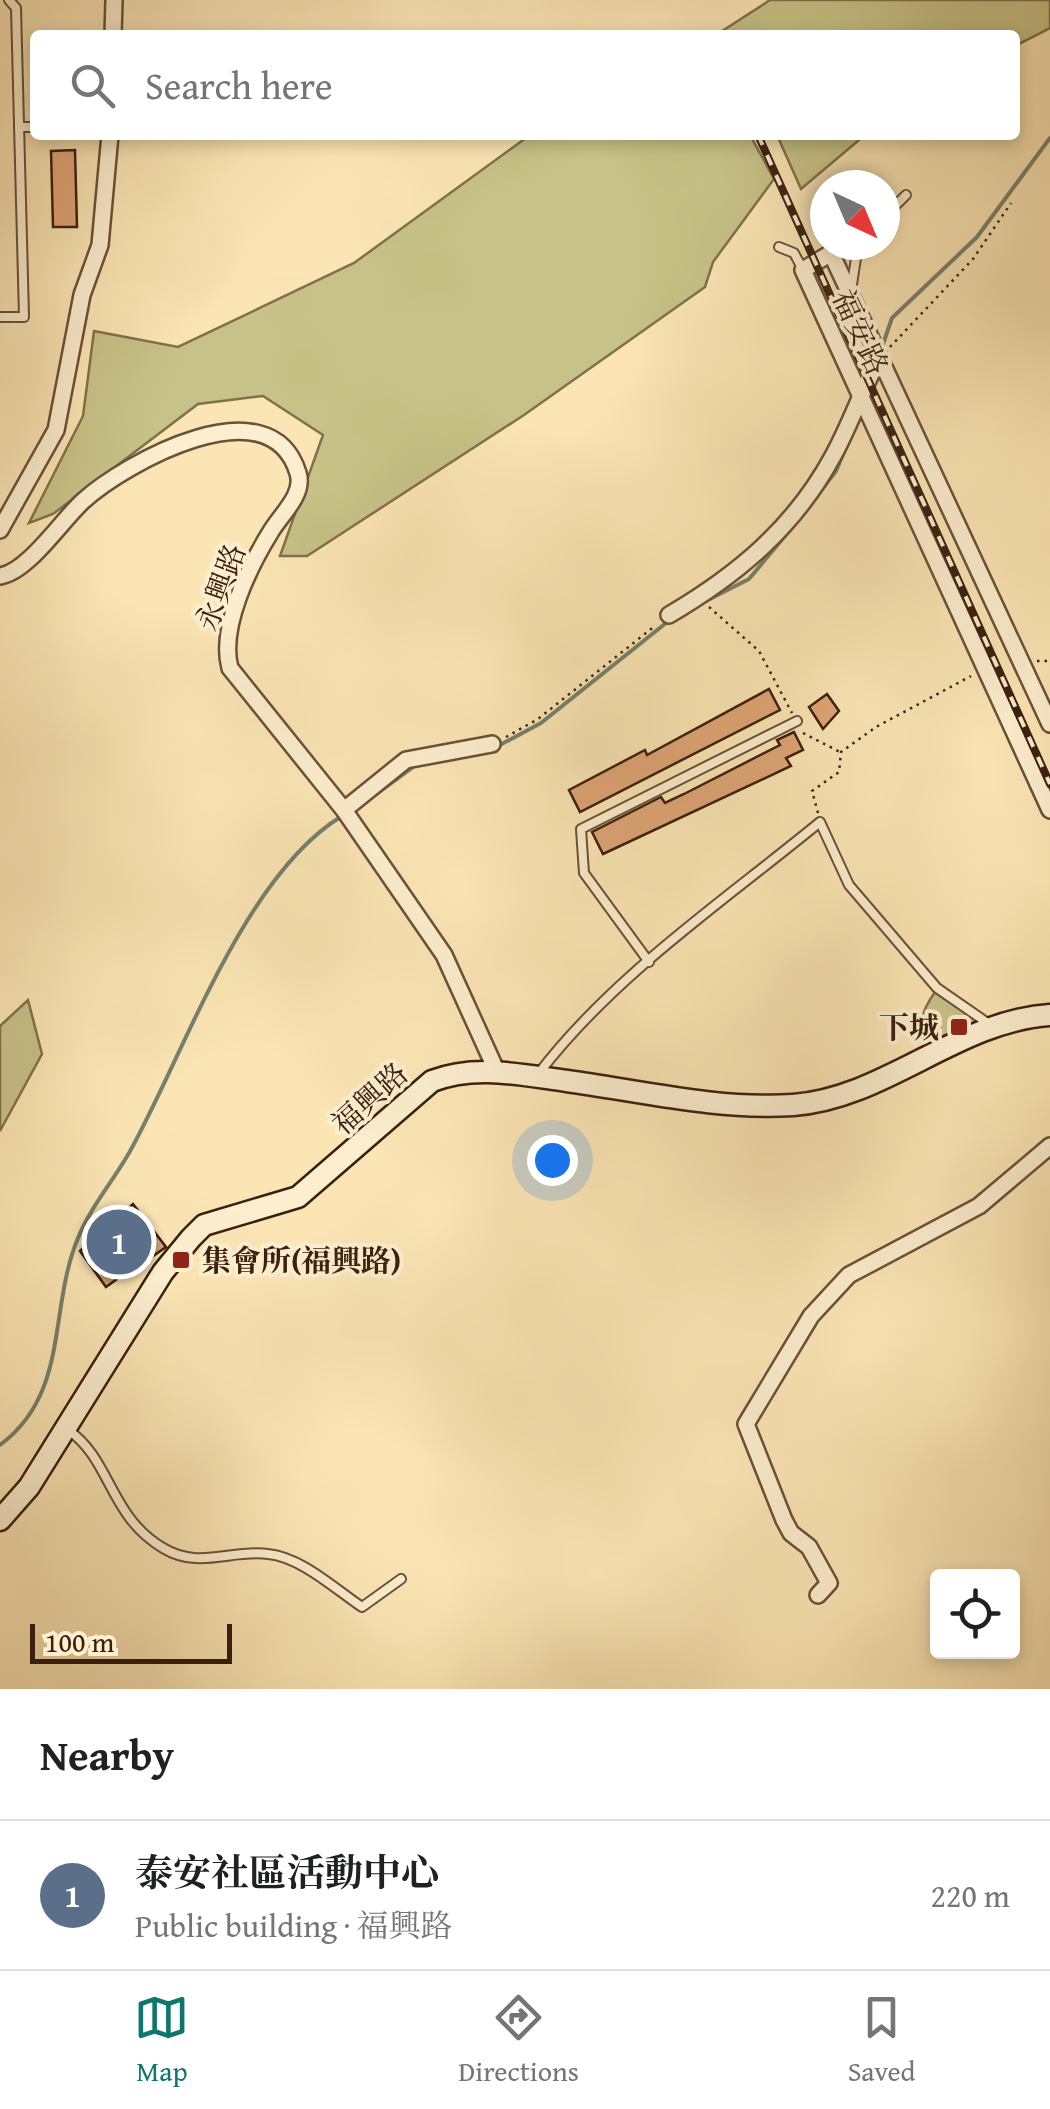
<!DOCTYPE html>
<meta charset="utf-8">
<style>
body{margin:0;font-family:"Gentium Book Plus","Noto Serif TC",serif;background:#f2f2f2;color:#202124}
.controls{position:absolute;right:30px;bottom:30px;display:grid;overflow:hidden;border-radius:10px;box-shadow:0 5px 15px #0003}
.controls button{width:90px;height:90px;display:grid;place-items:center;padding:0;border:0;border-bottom:2px solid #e0e0e0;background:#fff;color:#202124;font:50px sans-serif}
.compass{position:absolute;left:810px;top:170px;width:90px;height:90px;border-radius:50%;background:#fff;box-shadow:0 5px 15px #0003;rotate:136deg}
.scale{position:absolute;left:30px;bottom:25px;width:202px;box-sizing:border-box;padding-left:10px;border:5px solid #3b200f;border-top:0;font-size:28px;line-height:35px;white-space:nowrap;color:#3b200f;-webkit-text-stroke:8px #fceece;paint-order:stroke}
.you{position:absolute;left:552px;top:1160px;width:35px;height:35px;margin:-25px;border:8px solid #fff;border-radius:50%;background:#1a73e8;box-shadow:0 0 0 15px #1a73e833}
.badge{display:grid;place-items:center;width:65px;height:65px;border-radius:50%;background:#0f766e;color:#fff;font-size:32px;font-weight:700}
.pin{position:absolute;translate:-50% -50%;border:5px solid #fff;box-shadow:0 2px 10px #0006}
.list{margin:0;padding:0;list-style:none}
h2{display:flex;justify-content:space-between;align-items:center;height:130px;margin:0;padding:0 40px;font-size:42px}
h2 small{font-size:32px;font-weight:400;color:#757577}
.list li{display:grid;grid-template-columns:65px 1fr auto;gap:30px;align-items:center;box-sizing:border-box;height:150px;padding:0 40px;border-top:2px solid #e0e0e0}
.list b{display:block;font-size:38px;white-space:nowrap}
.list p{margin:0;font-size:32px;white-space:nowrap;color:#757577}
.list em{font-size:32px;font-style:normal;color:#757577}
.icon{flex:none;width:55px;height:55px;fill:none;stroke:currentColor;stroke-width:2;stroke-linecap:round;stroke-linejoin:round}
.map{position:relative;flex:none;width:1050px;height:1689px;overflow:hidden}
.search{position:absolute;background:#fff;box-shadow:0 5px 15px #0003;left:30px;right:30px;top:30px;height:110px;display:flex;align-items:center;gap:25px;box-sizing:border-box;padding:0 35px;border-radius:10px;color:#757577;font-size:38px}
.sheet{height:280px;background:#fff}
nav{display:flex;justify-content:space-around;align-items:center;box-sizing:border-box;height:140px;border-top:2px solid #e0e0e0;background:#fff;font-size:28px;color:#757577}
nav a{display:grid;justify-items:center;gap:5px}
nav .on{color:#0f766e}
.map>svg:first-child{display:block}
.green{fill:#c7c287;stroke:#81714b;stroke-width:2.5}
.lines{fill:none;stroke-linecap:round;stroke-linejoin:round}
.stream{stroke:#78806a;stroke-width:4}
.building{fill:#dfa576;stroke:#3b200f;stroke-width:2.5}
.lane-casing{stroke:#6b5138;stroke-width:12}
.street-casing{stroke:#6b5138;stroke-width:20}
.secondary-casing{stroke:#3b200f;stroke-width:25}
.path{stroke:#3b200f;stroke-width:2.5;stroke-dasharray:2.5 5;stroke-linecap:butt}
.lane{stroke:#fceece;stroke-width:8}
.street{stroke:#fceece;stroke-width:15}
.secondary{stroke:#fceece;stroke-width:20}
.rail-casing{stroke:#3b200f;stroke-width:8}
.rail{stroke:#fceece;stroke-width:4;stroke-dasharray:11;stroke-linecap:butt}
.poi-dot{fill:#8f2418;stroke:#fceece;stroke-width:4}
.labels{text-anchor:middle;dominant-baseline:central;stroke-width:8;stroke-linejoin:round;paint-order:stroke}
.street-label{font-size:30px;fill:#3b200f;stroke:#fceece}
.poi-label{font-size:30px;font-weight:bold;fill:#3b200f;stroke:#fceece;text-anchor:end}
</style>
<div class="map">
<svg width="1050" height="1689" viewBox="0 0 1050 1689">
<rect width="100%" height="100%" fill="#fbe5b4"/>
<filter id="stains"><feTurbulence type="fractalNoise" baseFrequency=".002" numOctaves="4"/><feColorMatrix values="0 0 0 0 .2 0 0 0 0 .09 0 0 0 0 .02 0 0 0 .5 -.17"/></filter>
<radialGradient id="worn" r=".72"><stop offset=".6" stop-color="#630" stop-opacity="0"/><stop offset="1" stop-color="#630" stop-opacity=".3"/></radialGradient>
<g class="green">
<path d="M 770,0 L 1050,0 L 1050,28 L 1015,46 L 1015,35 L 716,35 Z"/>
<path d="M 530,135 L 750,135 L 774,179 L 713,262 L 705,287 L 524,415 L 307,556 L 280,556 L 323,435 L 263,396 L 198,404 L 53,514 L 29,523 L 83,416 L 94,331 L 178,347 L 354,263 Z"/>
<path d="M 777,135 L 865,135 L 801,189 Z"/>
<path d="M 935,992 L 979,1022 L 933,1042 C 917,1023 921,1012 935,992 Z"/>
<path d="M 28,1000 L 42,1054 L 0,1131 L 0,1026 Z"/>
</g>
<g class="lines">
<g class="stream">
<path d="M 882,347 L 892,318 L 977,237 L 1050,138"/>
<path d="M 810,505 L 836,471 L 847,445"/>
<path d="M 702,603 L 749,579 L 805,512"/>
<path d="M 498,746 L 541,723 L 671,619"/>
<path d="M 371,798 L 416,765"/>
<path d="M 0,1445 C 70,1393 48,1310 78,1238 C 90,1208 113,1181 129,1153 C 184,1055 243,876 342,816"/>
</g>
</g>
<g class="building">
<path d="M 75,150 L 77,227 L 53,227 L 51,151 Z"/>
<path d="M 769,689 L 780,710 L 580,812 L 569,790 L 645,750 L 647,755 Z"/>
<path d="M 827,694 L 839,711 L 823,729 L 809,707 Z"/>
<path d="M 794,732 L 803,750 L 786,758 L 791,766 L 603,854 L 592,832 L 661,797 L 665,803 L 684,794 L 780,745 L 777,740 Z"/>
<path d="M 133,1204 L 166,1247 L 146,1261 L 142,1254 L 115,1272 L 117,1279 L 106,1287 L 80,1251 Z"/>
</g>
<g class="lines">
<g class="lane-casing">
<g id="lane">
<path d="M 19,127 L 35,127"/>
<path d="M 885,216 L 906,195"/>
<path d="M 779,247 L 794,253 L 803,270"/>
<path d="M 851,291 L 858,245"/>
<path d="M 0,317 L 24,317 L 16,8 L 9,0"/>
<path d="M 649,962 L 584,873 L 581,829 L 797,721"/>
<path d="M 539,1073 C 614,975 724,901 820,822 L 849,885 L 937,988 L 989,1024"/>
<path d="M 68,1430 C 111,1459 109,1516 163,1548 C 199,1570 231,1549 268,1554 C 301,1557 335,1589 362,1607 L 401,1579"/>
</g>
</g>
<g class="street-casing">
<g id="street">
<path d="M 113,35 L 114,0"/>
<path d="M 0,530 L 56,430 L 82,295 L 100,245 L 110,135"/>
<path d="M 0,576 C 28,572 62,520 83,501 C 125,463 270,382 298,473 C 305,495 280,515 270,533 C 249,567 219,628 230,668 L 344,810 L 444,955 L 497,1072"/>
<path d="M 669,615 C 737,575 794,528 833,456 C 850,425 862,390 879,358"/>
<path d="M 1050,724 L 831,253 L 803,270 L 1050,810"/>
<path d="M 344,810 L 406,760 L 492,744"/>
<path d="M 818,1595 L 829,1583 L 809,1547 L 791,1533 L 784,1520 L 746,1424 L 811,1316 L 849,1275 L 979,1206 L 1050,1146"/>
</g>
</g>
<g class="secondary-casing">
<path id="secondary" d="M 0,1520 L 29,1487 L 163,1272 L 191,1238 L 204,1225 L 298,1197 L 432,1081 C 476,1064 521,1075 567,1081 C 640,1091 719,1110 793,1105 C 886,1098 957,1021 1050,1015"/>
</g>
<g class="path">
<path d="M 890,347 L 973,259 L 1011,203"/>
<path d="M 709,607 L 759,651 L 792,713"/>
<path d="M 1037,661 L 1050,661"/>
<path d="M 803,733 L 840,752"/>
<path d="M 506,737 L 538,719 L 656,625"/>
<path d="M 818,813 L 812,791 L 839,772 L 841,752 L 876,727 L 971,676"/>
</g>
<use href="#lane" class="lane"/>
<use href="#street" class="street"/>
<use href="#secondary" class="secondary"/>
<g class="rail-casing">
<path id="rail" d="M 758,135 L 1050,784"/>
</g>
<use href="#rail" class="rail"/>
</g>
<g class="poi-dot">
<rect x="949" y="1017" width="20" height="20" rx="5"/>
<rect x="171" y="1250" width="20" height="20" rx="5"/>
</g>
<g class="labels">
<g class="street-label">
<text transform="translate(861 332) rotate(65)">福安路</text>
<text transform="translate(220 587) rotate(-70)">永興路</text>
<text transform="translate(369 1098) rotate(-42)">福興路</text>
</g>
<g class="poi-label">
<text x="939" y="1027">下城</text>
<text x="201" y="1260" text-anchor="start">集會所(福興路)</text>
</g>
</g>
<rect width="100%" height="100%" filter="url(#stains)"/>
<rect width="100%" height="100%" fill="url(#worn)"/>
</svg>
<div class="controls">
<button><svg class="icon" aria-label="locate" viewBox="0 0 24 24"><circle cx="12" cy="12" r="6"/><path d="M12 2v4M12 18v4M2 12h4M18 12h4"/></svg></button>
</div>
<svg class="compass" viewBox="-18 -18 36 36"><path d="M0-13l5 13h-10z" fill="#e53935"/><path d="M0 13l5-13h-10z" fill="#757577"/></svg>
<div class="scale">100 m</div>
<div class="you"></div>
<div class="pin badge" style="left:119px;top:1242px;background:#5c6f8a">1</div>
<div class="search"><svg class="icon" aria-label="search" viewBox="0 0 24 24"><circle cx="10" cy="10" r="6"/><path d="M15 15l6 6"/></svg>Search here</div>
</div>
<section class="sheet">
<h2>Nearby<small></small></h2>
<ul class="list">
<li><span class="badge" style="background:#5c6f8a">1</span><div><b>泰安社區活動中心</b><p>Public building · 福興路</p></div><em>220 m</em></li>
</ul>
</section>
<nav>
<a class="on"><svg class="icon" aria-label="map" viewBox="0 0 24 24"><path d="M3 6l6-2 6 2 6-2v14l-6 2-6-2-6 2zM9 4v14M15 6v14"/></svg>Map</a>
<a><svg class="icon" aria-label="directions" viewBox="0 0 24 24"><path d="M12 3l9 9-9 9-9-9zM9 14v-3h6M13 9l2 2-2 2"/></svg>Directions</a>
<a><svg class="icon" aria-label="saved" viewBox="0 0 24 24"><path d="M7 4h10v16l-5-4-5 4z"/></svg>Saved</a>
</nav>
